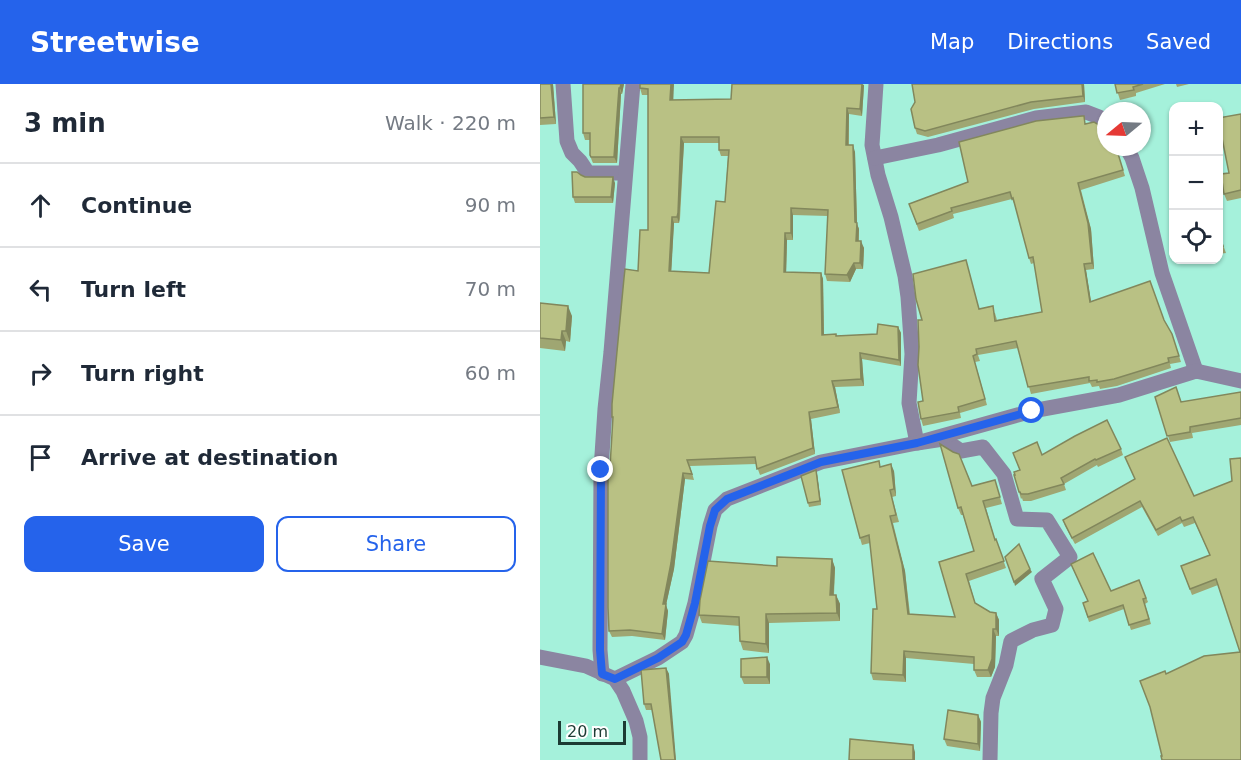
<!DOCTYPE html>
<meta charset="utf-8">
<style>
body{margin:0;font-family:"DejaVu Sans",sans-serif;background:#f2f2f3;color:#1f2937}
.controls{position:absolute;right:18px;top:18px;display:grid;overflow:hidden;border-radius:12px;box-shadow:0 2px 4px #0004}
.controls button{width:54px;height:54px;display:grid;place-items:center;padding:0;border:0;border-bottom:2px solid #e0e1e3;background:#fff;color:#1f2937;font:30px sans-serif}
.compass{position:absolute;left:557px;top:18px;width:54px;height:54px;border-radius:50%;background:#fff;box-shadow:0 2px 4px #0004;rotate:251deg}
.scale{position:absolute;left:18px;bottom:15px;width:68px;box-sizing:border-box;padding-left:6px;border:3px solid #1c3b33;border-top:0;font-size:16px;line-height:21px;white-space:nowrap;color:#1c3b33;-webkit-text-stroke:4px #fff;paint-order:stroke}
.stop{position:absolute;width:18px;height:18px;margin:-14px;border:4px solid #2563eb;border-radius:50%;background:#fff}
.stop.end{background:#2563eb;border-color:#fff;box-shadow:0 2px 6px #0008}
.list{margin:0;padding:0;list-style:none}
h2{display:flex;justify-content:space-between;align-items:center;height:78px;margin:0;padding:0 24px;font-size:26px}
h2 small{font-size:20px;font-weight:400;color:#747a83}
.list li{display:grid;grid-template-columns:39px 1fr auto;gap:18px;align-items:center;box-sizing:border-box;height:84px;padding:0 24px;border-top:2px solid #e0e1e3}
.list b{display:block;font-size:22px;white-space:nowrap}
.list em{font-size:20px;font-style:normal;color:#747a83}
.actions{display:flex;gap:12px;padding:18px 24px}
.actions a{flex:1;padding:14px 0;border:2px solid #2563eb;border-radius:12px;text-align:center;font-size:21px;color:#2563eb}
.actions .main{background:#2563eb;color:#fff}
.icon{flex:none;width:33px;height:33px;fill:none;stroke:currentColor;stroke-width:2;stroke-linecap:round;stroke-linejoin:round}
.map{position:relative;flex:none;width:701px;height:676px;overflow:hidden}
header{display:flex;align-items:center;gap:36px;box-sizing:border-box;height:84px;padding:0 30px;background:#2563eb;color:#fff}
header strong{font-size:28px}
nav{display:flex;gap:33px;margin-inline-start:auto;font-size:21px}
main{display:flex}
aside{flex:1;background:#fff}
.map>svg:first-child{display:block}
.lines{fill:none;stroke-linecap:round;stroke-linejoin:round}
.minor{stroke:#8b85a1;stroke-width:15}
.wall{fill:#9fa672;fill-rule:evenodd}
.shaded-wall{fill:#82875c}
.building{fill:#b9c184;stroke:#82875c;stroke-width:1.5;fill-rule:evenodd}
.route{stroke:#2563eb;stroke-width:8}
</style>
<header>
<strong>Streetwise</strong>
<nav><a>Map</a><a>Directions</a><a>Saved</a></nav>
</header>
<main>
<aside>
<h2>3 min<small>Walk · 220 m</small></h2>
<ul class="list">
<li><svg class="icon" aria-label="ahead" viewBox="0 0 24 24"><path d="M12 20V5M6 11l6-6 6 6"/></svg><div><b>Continue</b></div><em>90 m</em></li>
<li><svg class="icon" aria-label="left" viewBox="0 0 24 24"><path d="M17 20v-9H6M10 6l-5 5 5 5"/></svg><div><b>Turn left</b></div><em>70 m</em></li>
<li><svg class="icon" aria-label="right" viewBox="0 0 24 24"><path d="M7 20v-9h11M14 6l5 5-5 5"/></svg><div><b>Turn right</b></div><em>60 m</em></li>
<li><svg class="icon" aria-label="arrive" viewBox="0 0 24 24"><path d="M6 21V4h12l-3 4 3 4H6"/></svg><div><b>Arrive at destination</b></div></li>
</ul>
<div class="actions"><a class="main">Save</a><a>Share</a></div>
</aside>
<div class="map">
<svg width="701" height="676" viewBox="0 0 701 676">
<rect width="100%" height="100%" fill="#a5f1db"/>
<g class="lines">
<g class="minor">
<path d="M 23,0 L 27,57 L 32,69 L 40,77 L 48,89 L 85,89"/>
<path d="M 336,0 L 332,61 L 338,91 L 351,133 L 365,192 L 368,213 L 372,270 L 369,319 L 377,359 L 403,355 L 421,367 L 443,363 L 464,390 L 477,435 L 507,436 L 530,473 L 502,495 L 516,525 L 512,541 L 493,546 L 471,557 L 466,581 L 453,614 L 451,629 L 450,676"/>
<path d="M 586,63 L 592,74 L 602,104 L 622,189 L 656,287"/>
<path d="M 335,74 L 398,61 L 496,34 L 546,28 L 559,33 L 566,39"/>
<path d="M 0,573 L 46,582 L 75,595 L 83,607 L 96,637 L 100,653 L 100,676"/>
<path d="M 62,590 L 60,566 L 61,386 L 65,325 L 71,268 L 93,0"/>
<path d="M 75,595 L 118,574 L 142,558 L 146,551 L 155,519 L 170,442 L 175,426 L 187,415 L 281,378 L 377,359 L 492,327 L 579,311 L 656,287 L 701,297"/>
</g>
</g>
<g class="wall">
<path d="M 0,0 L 13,0 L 16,40 L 0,41 Z"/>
<path d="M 43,0 L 84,0 L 82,10 L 81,10 L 77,79 L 53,79 L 52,77 L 50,71 L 50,56 L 45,56 L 43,49 Z"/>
<path d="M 100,0 L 133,16 L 191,15 L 324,1 L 322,32 L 309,30 L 309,61 L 315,68 L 317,140 L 319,145 L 319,157 L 324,164 L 323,185 L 316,185 L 310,198 L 287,197 L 285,190 L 288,132 L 253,131 L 253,156 L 247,156 L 246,188 L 281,189 L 283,195 L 284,250 L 296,250 L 297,252 L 337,250 L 358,243 L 361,249 L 361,282 L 322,275 L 324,302 L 295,303 L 300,329 L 271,335 L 275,370 L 220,391 L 216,380 L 150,382 L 154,396 L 145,395 L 134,485 L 126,521 L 128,527 L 125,556 L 92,552 L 72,553 L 69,547 L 70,383 L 73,337 L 72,333 L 98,187 L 108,146 L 108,11 L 102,11 L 100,4 ZM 144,59 L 179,59 L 179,66 L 181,72 L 188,72 L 185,118 L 169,189 L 131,187 L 134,139 L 139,139 L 140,135 Z"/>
<path d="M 372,0 L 544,0 L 545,18 L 494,25 L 388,53 L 377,50 L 375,44 L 375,18 Z"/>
<path d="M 575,0 L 625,0 L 596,9 L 596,12 L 580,16 Z"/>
<path d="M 636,0 L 649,0 L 637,3 Z"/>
<path d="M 701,30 L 701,114 L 687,117 L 684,110 Z"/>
<path d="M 547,40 L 576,63 L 585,92 L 541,106 L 551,145 L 554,185 L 546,186 L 551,217 L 624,236 L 632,250 L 641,278 L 630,280 L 631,284 L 577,302 L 560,305 L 559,302 L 552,303 L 550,299 L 491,310 L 478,264 L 438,271 L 440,277 L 435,278 L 447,321 L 420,329 L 421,334 L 383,342 L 381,335 L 383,317 L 382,236 L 426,176 L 439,225 L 455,229 L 457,236 L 502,228 L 494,179 L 491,180 L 489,174 L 475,121 L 472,115 L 413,130 L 414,134 L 379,147 L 369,120 L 428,98 Z"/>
<path d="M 41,91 L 75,99 L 73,119 L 35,119 L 33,113 Z"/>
<path d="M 678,148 L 686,169 L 678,170 Z"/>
<path d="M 0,219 L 32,232 L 30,258 L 26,257 L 25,267 L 0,264 Z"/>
<path d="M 701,308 L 701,341 L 652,349 L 653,354 L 630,358 L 615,313 L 641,318 Z"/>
<path d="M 581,365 L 583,371 L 558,383 L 557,381 L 524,400 L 526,406 L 491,417 L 483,417 L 482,414 L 481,415 L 479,408 L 480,386 L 473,369 L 502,371 Z"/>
<path d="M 585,373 L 654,412 L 692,397 L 701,374 L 701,676 L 622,672 L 626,590 L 700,568 L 678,501 L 652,511 L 641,482 L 670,471 L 655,439 L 644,443 L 642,439 L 618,452 L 602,423 L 535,460 L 525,442 L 523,436 L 595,395 Z"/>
<path d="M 341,383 L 354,387 L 356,412 L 352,413 L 359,438 L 353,439 L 365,487 L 370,530 L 415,533 L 399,478 L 434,467 L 423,431 L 421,431 L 418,424 L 432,402 L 455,396 L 462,420 L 446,424 L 455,456 L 456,455 L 466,484 L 429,497 L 435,519 L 450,528 L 456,529 L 459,536 L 459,552 L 456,552 L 455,583 L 451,593 L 437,593 L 434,586 L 434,580 L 366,574 L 366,598 L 333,596 L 331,589 L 337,525 L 330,459 L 322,461 L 320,454 Z"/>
<path d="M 277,390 L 281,421 L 269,423 L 268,419 Z"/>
<path d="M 292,475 L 295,484 L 294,511 L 296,511 L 300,520 L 300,537 L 229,539 L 229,569 L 203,566 L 200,557 L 200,542 L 162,539 L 159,531 L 237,482 Z"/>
<path d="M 531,480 L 571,507 L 599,496 L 608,518 L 605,520 L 611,540 L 591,546 L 584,525 L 549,538 L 543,519 L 548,517 Z"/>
<path d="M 230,580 L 230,600 L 204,600 L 201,593 Z"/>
<path d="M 126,584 L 129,590 L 112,626 L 106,626 L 104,620 Z"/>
<path d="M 438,631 L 441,638 L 440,667 L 407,662 L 404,655 Z"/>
</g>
<g class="shaded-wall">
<path d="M 11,0 L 13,0 L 16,40 L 14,33 Z"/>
<path d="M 81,0 L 84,0 L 82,10 L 80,4 Z"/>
<path d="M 131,0 L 134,0 L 133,23 L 130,16 Z"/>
<path d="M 322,0 L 324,1 L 322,32 L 320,25 Z"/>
<path d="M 542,0 L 544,0 L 545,18 L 543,12 Z"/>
<path d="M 79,4 L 81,10 L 77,79 L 74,73 Z"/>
<path d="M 307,24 L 309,30 L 308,68 L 306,61 Z"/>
<path d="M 141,53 L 144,59 L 139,139 L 137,133 Z"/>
<path d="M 313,61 L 315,68 L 317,140 L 319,145 L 318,163 L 316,157 Z"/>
<path d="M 73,93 L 75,99 L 73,119 L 71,113 Z"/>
<path d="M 538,99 L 551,145 L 554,185 L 552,179 Z"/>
<path d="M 251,124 L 253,131 L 253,156 L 251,149 Z"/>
<path d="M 132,133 L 134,139 L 131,193 L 129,187 Z"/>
<path d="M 245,149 L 247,156 L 246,194 L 244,188 Z"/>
<path d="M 321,157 L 324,164 L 323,185 L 320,179 Z"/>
<path d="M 314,179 L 316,185 L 310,198 L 307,191 Z"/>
<path d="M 544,180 L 546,186 L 552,224 L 550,218 Z"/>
<path d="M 281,189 L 283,195 L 284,257 L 282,251 Z"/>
<path d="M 28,222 L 32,232 L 30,258 L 26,247 Z"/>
<path d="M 358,243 L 361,249 L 361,282 L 359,276 Z"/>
<path d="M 22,247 L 26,257 L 25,267 L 21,256 Z"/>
<path d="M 320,269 L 322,275 L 324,302 L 321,295 Z"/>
<path d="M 292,297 L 295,303 L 300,329 L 298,323 Z"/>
<path d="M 269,328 L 271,335 L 275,370 L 273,364 Z"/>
<path d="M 351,380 L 354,387 L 356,412 L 354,405 Z"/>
<path d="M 276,386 L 277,390 L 281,421 L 280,417 Z"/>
<path d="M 143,389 L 145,395 L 134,485 L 126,521 L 128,527 L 125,556 L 122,550 L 123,520 Z"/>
<path d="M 350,432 L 365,487 L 370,537 L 368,530 Z"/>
<path d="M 292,475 L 295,484 L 293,520 L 290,511 Z"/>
<path d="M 490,485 L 492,488 L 475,502 L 474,498 Z"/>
<path d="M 296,511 L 300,520 L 300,537 L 297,529 Z"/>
<path d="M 456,529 L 459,536 L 459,552 L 456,545 Z"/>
<path d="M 226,530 L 229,539 L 229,569 L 226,560 Z"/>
<path d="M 453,545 L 456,552 L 455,583 L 451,593 L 448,586 Z"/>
<path d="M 364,567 L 366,574 L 366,598 L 363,591 Z"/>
<path d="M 227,573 L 230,580 L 230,600 L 227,593 Z"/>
<path d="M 126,584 L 129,590 L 136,676 L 135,676 Z"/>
<path d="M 438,631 L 441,638 L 440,667 L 438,660 Z"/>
<path d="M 373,661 L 375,668 L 375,676 L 373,676 Z"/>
</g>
<g class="building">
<path d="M 0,0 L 11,0 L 14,33 L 0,34 Z"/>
<path d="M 43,0 L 81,0 L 80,4 L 79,4 L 74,73 L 51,73 L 50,71 L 50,49 L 43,49 Z"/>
<path d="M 100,0 L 131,0 L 130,16 L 191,15 L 192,0 L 322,0 L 320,25 L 307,24 L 306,61 L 313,61 L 315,138 L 317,139 L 316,157 L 321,157 L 320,179 L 314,179 L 307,191 L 285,190 L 288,126 L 251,124 L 251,149 L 245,149 L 244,188 L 281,189 L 282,251 L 296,250 L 296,252 L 337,250 L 338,240 L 358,243 L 359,276 L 320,269 L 321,295 L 292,297 L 298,323 L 269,328 L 273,364 L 217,385 L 215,373 L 147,376 L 152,390 L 143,389 L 131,479 L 123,520 L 126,520 L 122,550 L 90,546 L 69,547 L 68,523 L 68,383 L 70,383 L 73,333 L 72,333 L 72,320 L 84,194 L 85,185 L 98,187 L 100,146 L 108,146 L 108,5 L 100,4 ZM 141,53 L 179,53 L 179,66 L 189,66 L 185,118 L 176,117 L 169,189 L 129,187 L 132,133 L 137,133 L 138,129 Z"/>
<path d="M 372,0 L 542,0 L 543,12 L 491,18 L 385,47 L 375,44 L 371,25 L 375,18 Z"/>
<path d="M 575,0 L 603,0 L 593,3 L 594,6 L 577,9 Z"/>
<path d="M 701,30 L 701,106 L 684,110 L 681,90 L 689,89 L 678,34 Z"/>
<path d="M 542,32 L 544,32 L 545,40 L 554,38 L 561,42 L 564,54 L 566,54 L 566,63 L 576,63 L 583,86 L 538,99 L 548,139 L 552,179 L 544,180 L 550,218 L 610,197 L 624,236 L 632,250 L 639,272 L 628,274 L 629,278 L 574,295 L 557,298 L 557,296 L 549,297 L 549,293 L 488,303 L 476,257 L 436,265 L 437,270 L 433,272 L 445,315 L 418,323 L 419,328 L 381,335 L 378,318 L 383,317 L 378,281 L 379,263 L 378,236 L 382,236 L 376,215 L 373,190 L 426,176 L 439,225 L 453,222 L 455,237 L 502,228 L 493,173 L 489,174 L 473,114 L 472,115 L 470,108 L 411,124 L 412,127 L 377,140 L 369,120 L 428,98 L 419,58 L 496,37 Z"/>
<path d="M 32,88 L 37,88 L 41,91 L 45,93 L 73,93 L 71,113 L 33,113 Z"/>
<path d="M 678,148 L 683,162 L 678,162 Z"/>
<path d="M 0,219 L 28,222 L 26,247 L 22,247 L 21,256 L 0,254 Z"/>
<path d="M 636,303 L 641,318 L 701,308 L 701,334 L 650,343 L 650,348 L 627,352 L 615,313 Z"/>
<path d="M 567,336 L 581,365 L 556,376 L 555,375 L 521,394 L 524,400 L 488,410 L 481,410 L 480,408 L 479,408 L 474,391 L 475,391 L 474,388 L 480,386 L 473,369 L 497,358 L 502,371 L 535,352 Z"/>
<path d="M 627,354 L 654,412 L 692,397 L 690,375 L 701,374 L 701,676 L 622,676 L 621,672 L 622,672 L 610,623 L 600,597 L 625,587 L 626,590 L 664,572 L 700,568 L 676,495 L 650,505 L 641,482 L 670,471 L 653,433 L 642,437 L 640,433 L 616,446 L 600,417 L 532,454 L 523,436 L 595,395 L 585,373 Z"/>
<path d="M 400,360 L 413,368 L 419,370 L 432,402 L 455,396 L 460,413 L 443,417 L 455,456 L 456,455 L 464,477 L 426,490 L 435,519 L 450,528 L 456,529 L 456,545 L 453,545 L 452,575 L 448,586 L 434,586 L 434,573 L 364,567 L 363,591 L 331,589 L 333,525 L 337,525 L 329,451 L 320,454 L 302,386 L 339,377 L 340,383 L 351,380 L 354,405 L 350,406 L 356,431 L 350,432 L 362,480 L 368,530 L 415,533 L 399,478 L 434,467 L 421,423 L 418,424 Z"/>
<path d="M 276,386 L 280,417 L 268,419 L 261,392 Z"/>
<path d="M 479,460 L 490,485 L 474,498 L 465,473 Z"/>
<path d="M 553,469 L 571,507 L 599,496 L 606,514 L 603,515 L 609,535 L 589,541 L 583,521 L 548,533 L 543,519 L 548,517 L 531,480 Z"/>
<path d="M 237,473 L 292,475 L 290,511 L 296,511 L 297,529 L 226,530 L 226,560 L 200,557 L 199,533 L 159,531 L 160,516 L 168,477 L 237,482 Z"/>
<path d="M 227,573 L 227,593 L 201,593 L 201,575 Z"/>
<path d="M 126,584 L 135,676 L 121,676 L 111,620 L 104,620 L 101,586 Z"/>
<path d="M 408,626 L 438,631 L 438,660 L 404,655 Z"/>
<path d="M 310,655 L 373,661 L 373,676 L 309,676 Z"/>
</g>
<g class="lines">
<path class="route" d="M 61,386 L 60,566 L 62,590 L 75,595 L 118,574 L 142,558 L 146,551 L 155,519 L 170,442 L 175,426 L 187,415 L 281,378 L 377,359 L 492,327"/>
</g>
</svg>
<div class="controls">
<button>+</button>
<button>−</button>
<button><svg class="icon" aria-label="locate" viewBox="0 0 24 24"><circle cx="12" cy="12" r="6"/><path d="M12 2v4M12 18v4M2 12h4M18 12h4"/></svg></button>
</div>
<svg class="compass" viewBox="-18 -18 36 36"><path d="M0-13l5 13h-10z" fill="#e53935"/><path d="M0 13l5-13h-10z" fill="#747a83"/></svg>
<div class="scale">20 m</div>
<div class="stop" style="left:492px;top:327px"></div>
<div class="stop end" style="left:61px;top:386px"></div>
</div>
</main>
